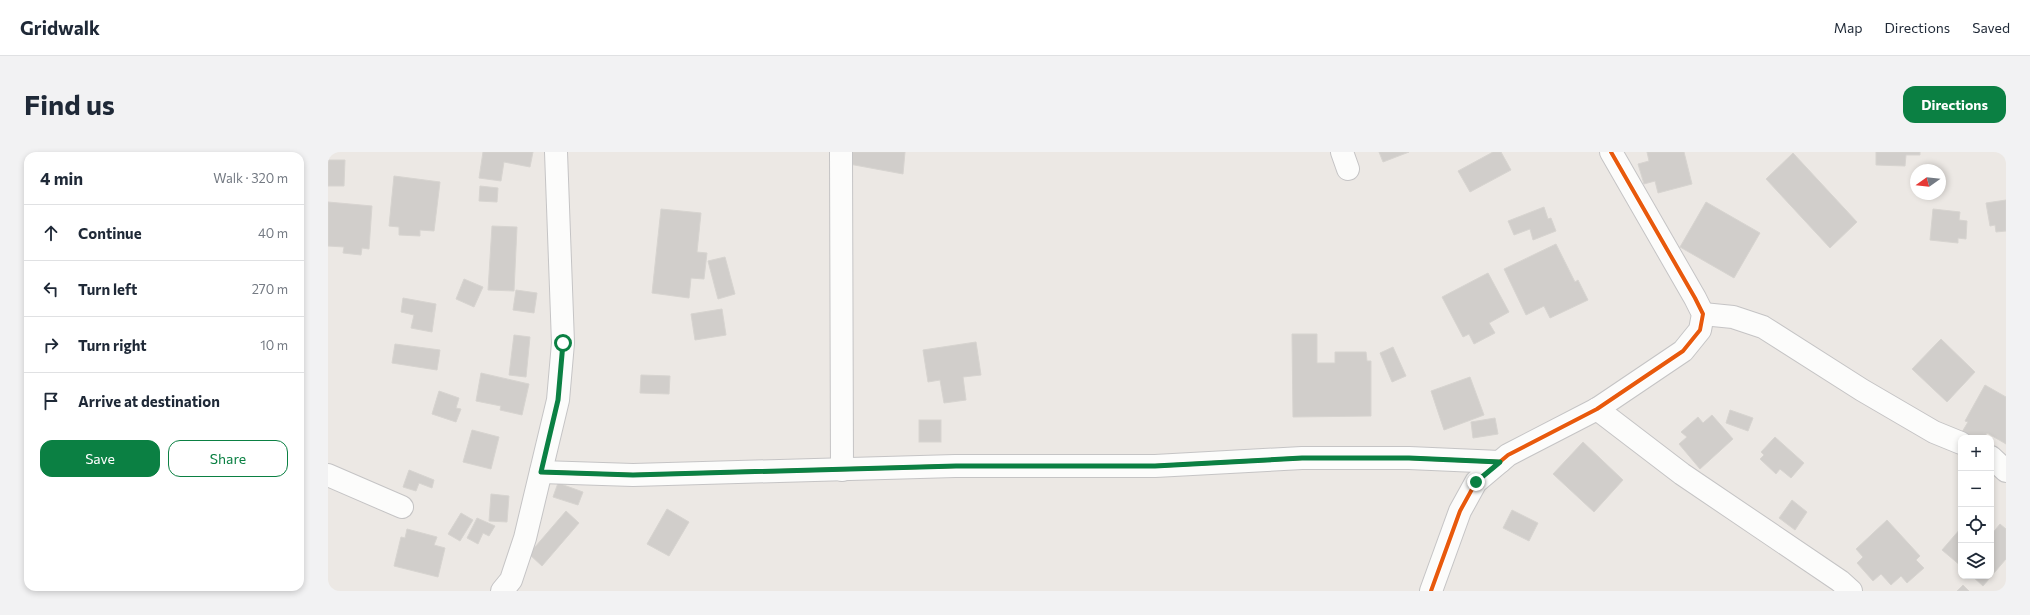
<!DOCTYPE html>
<meta charset="utf-8">
<style>
body{margin:0;font-family:Commissioner,sans-serif;background:#f2f2f3;color:#1f2937}
.controls{position:absolute;right:12px;bottom:12px;display:grid;overflow:hidden;border-radius:8px;box-shadow:0 2px 6px #0003}
.controls button{width:36px;height:36px;display:grid;place-items:center;padding:0;border:0;border-bottom:1px solid #e0e1e3;background:#fff;color:#1f2937;font:20px sans-serif}
.compass{position:absolute;left:1582px;top:12px;width:36px;height:36px;border-radius:50%;background:#fff;box-shadow:0 2px 6px #0003;rotate:255deg}
.stop{position:absolute;width:12px;height:12px;margin:-9px;border:3px solid #0b8043;border-radius:50%;background:#fff}
.stop.end{background:#0b8043;border-color:#fff;box-shadow:0 1px 4px #0008}
.list{margin:0;padding:0;list-style:none}
h2{display:flex;justify-content:space-between;align-items:center;height:52px;margin:0;padding:0 16px;font-size:17px}
h2 small{font-size:13px;font-weight:400;color:#747a83}
.list li{display:grid;grid-template-columns:26px 1fr auto;gap:12px;align-items:center;box-sizing:border-box;height:56px;padding:0 16px;border-top:1px solid #e0e1e3}
.list b{display:block;font-size:15px;white-space:nowrap}
.list em{font-size:13px;font-style:normal;color:#747a83}
.actions{display:flex;gap:8px;padding:12px 16px}
.actions a{flex:1;padding:9px 0;border:1px solid #0b8043;border-radius:12px;text-align:center;font-size:14px;color:#0b8043}
.actions .main{background:#0b8043;color:#fff}
.icon{flex:none;width:22px;height:22px;fill:none;stroke:currentColor;stroke-width:2;stroke-linecap:round;stroke-linejoin:round}
.map{position:relative;flex:none;width:1678px;height:439px;overflow:hidden;border-radius:12px}
header{display:flex;align-items:center;gap:24px;box-sizing:border-box;height:56px;padding:0 20px;background:#fff;border-bottom:1px solid #e0e1e3}
header strong{font-size:19px}
nav{display:flex;gap:22px;margin-inline-start:auto;font-size:14px}
.intro{display:flex;align-items:center;justify-content:space-between;box-sizing:border-box;height:96px;padding:0 24px}
h1{margin:0;font-size:28px}
.button{padding:10px 18px;border-radius:12px;background:#0b8043;color:#fff;font-size:14px;font-weight:700}
main{display:flex;gap:24px;padding:0 24px}
aside{flex:1;background:#fff;border-radius:12px;box-shadow:0 2px 6px #0003}
.map>svg:first-child{display:block}
.building{fill:#d1cecb;stroke:#d7d4d0}
.lines{fill:none;stroke-linecap:round;stroke-linejoin:round}
.minor-casing{stroke:#c5c4c5;stroke-width:24}
.minor{stroke:#fcfcfb;stroke-width:22}
.cycleway-casing{stroke:#fff;stroke-width:6}
.cycleway{stroke:#e8590c;stroke-width:4}
.route{stroke:#0b8043;stroke-width:5}
</style>
<header>
<strong>Gridwalk</strong>
<nav><a>Map</a><a>Directions</a><a>Saved</a></nav>
</header>
<div class="intro"><h1>Find us</h1><a class="button">Directions</a></div>
<main>
<aside>
<h2>4 min<small>Walk · 320 m</small></h2>
<ul class="list">
<li><svg class="icon" aria-label="ahead" viewBox="0 0 24 24"><path d="M12 20V5M6 11l6-6 6 6"/></svg><div><b>Continue</b></div><em>40 m</em></li>
<li><svg class="icon" aria-label="left" viewBox="0 0 24 24"><path d="M17 20v-9H6M10 6l-5 5 5 5"/></svg><div><b>Turn left</b></div><em>270 m</em></li>
<li><svg class="icon" aria-label="right" viewBox="0 0 24 24"><path d="M7 20v-9h11M14 6l5 5-5 5"/></svg><div><b>Turn right</b></div><em>10 m</em></li>
<li><svg class="icon" aria-label="arrive" viewBox="0 0 24 24"><path d="M6 21V4h12l-3 4 3 4H6"/></svg><div><b>Arrive at destination</b></div></li>
</ul>
<div class="actions"><a class="main">Save</a><a>Share</a></div>
</aside>
<div class="map">
<svg width="1678" height="439" viewBox="0 0 1678 439">
<rect width="100%" height="100%" fill="#ece8e4"/>
<g class="building">
<path d="M 155,0 L 205,0 L 202,15 L 176,10 L 173,29 L 151,26 Z"/>
<path d="M 523,0 L 577,0 L 575,22 L 521,12 Z"/>
<path d="M 1051,0 L 1081,0 L 1055,10 Z"/>
<path d="M 1165,0 L 1173,0 L 1183,18 L 1142,40 L 1130,19 Z"/>
<path d="M 1319,0 L 1356,0 L 1364,32 L 1330,41 L 1327,29 L 1316,32 L 1310,12 L 1321,9 Z"/>
<path d="M 1548,0 L 1592,0 L 1592,3 L 1578,3 L 1577,14 L 1548,13 Z"/>
<path d="M 1465,1 L 1529,70 L 1502,96 L 1438,27 Z"/>
<path d="M 0,8 L 17,8 L 16,34 L 0,34 Z"/>
<path d="M 66,24 L 112,30 L 106,79 L 92,78 L 92,84 L 71,83 L 71,75 L 61,74 Z"/>
<path d="M 152,34 L 170,36 L 169,50 L 151,49 Z"/>
<path d="M 1678,48 L 1678,79 L 1668,80 L 1667,73 L 1662,74 L 1658,51 Z"/>
<path d="M 0,50 L 44,54 L 41,97 L 34,96 L 33,103 L 15,101 L 16,95 L 0,94 Z"/>
<path d="M 1378,50 L 1432,81 L 1406,126 L 1352,95 Z"/>
<path d="M 1216,55 L 1220,67 L 1223,66 L 1228,79 L 1205,88 L 1202,77 L 1186,83 L 1180,69 Z"/>
<path d="M 333,57 L 373,61 L 369,100 L 379,101 L 376,127 L 363,126 L 361,146 L 324,141 Z"/>
<path d="M 1605,57 L 1632,60 L 1631,68 L 1639,69 L 1638,87 L 1630,86 L 1630,91 L 1602,88 Z"/>
<path d="M 164,74 L 189,75 L 186,139 L 160,138 Z"/>
<path d="M 1228,92 L 1247,130 L 1250,128 L 1260,148 L 1222,166 L 1216,154 L 1198,163 L 1176,117 Z"/>
<path d="M 397,105 L 407,142 L 390,147 L 380,109 Z"/>
<path d="M 1160,121 L 1181,160 L 1161,171 L 1167,181 L 1146,192 L 1141,182 L 1135,185 L 1114,145 Z"/>
<path d="M 136,127 L 155,135 L 146,155 L 128,147 Z"/>
<path d="M 188,138 L 209,141 L 206,161 L 185,158 Z"/>
<path d="M 75,146 L 108,152 L 104,180 L 83,176 L 86,163 L 73,160 Z"/>
<path d="M 394,157 L 398,183 L 367,188 L 363,162 Z"/>
<path d="M 964,182 L 989,182 L 989,211 L 1007,211 L 1007,200 L 1038,200 L 1039,209 L 1043,209 L 1043,264 L 965,265 Z"/>
<path d="M 186,183 L 202,185 L 198,225 L 181,223 Z"/>
<path d="M 1613,187 L 1647,220 L 1619,250 L 1584,217 Z"/>
<path d="M 648,190 L 653,223 L 635,225 L 638,248 L 616,251 L 612,228 L 600,230 L 595,198 Z"/>
<path d="M 67,192 L 112,198 L 109,218 L 64,211 Z"/>
<path d="M 1065,195 L 1078,224 L 1064,230 L 1052,201 Z"/>
<path d="M 153,221 L 201,232 L 194,263 L 172,258 L 173,254 L 148,249 Z"/>
<path d="M 313,223 L 342,224 L 341,242 L 312,241 Z"/>
<path d="M 1142,225 L 1156,263 L 1116,278 L 1103,239 Z"/>
<path d="M 1657,233 L 1678,245 L 1678,292 L 1659,281 L 1656,286 L 1645,286 L 1634,280 L 1640,270 L 1637,269 Z"/>
<path d="M 111,239 L 131,246 L 128,256 L 133,257 L 128,270 L 104,262 Z"/>
<path d="M 1402,258 L 1425,266 L 1420,279 L 1398,271 Z"/>
<path d="M 1384,263 L 1405,287 L 1372,317 L 1351,292 L 1359,285 L 1353,280 L 1370,265 L 1375,271 Z"/>
<path d="M 1167,266 L 1170,282 L 1145,286 L 1143,270 Z"/>
<rect x="591" y="268" width="22" height="22"/>
<path d="M 144,278 L 171,285 L 163,317 L 135,310 Z"/>
<path d="M 1447,285 L 1476,311 L 1463,326 L 1452,317 L 1448,322 L 1432,307 L 1436,303 L 1433,300 Z"/>
<path d="M 1255,290 L 1295,328 L 1266,360 L 1225,322 Z"/>
<path d="M 81,318 L 106,328 L 104,336 L 91,331 L 88,339 L 75,335 Z"/>
<path d="M 230,331 L 255,340 L 250,353 L 225,345 Z"/>
<path d="M 163,342 L 181,344 L 179,370 L 161,369 Z"/>
<path d="M 1464,348 L 1479,360 L 1467,378 L 1451,366 Z"/>
<path d="M 339,357 L 361,370 L 341,404 L 319,392 Z"/>
<path d="M 1184,358 L 1210,371 L 1201,389 L 1175,376 Z"/>
<path d="M 238,359 L 251,371 L 214,414 L 201,402 Z"/>
<path d="M 133,361 L 145,368 L 132,389 L 120,382 Z"/>
<path d="M 149,366 L 167,374 L 161,384 L 155,381 L 150,392 L 139,386 Z"/>
<path d="M 1559,368 L 1592,404 L 1588,408 L 1596,416 L 1579,431 L 1573,424 L 1563,433 L 1553,422 L 1545,429 L 1529,411 L 1535,405 L 1528,397 Z"/>
<path d="M 1672,372 L 1678,377 L 1678,407 L 1655,434 L 1644,424 L 1663,424 L 1663,383 Z"/>
<path d="M 1633,376 L 1633,414 L 1614,398 Z"/>
<path d="M 79,377 L 109,385 L 106,393 L 117,396 L 110,425 L 66,414 L 73,385 L 77,386 Z"/>
<path d="M 1635,433 L 1641,439 L 1629,439 Z"/>
</g>
<g class="lines">
<g class="minor-casing">
<g id="minor">
<path d="M 513,0 L 514,318"/>
<path d="M 1014,0 L 1020,17"/>
<path d="M 1375,162 L 1405,165 L 1435,175 L 1534,238 L 1606,280 L 1633,291"/>
<path d="M 1269,257 L 1354,322 L 1512,429 L 1523,439"/>
<path d="M 1663,305 L 1678,319"/>
<path d="M 213,320 L 305,323 L 627,314 L 827,314 L 974,306 L 1081,306 L 1172,310"/>
<path d="M 0,323 L 74,355"/>
<path d="M 174,439 L 183,428 L 197,386 L 230,248 L 235,191 L 228,0"/>
<path d="M 1103,439 L 1132,359 L 1148,330 L 1180,303 L 1269,257 L 1355,199 L 1372,178 L 1375,162 L 1367,146 L 1283,0"/>
</g>
</g>
<use href="#minor" class="minor"/>
<g class="cycleway-casing">
<g id="cycleway">
<path d="M 213,320 L 305,323 L 627,314 L 827,314 L 974,306 L 1081,306 L 1172,310"/>
<path d="M 1103,439 L 1132,359 L 1148,330 L 1180,303 L 1269,257 L 1355,199 L 1372,178 L 1375,162 L 1367,146 L 1283,0"/>
</g>
</g>
<use href="#cycleway" class="cycleway"/>
</g>
<g class="lines">
<path class="route" d="M 235,191 L 230,248 L 213,320 L 305,323 L 628,314 L 827,314 L 974,306 L 1081,306 L 1172,310 L 1148,330"/>
</g>
</svg>
<div class="controls">
<button>+</button>
<button>−</button>
<button><svg class="icon" aria-label="locate" viewBox="0 0 24 24"><circle cx="12" cy="12" r="6"/><path d="M12 2v4M12 18v4M2 12h4M18 12h4"/></svg></button>
<button><svg class="icon" aria-label="layers" viewBox="0 0 24 24"><path d="M12 4l9 5-9 5-9-5zM3 14l9 5 9-5"/></svg></button>
</div>
<svg class="compass" viewBox="-18 -18 36 36"><path d="M0-13l5 13h-10z" fill="#e53935"/><path d="M0 13l5-13h-10z" fill="#747a83"/></svg>
<div class="stop" style="left:235px;top:191px"></div>
<div class="stop end" style="left:1148px;top:330px"></div>
</div>
</main>
